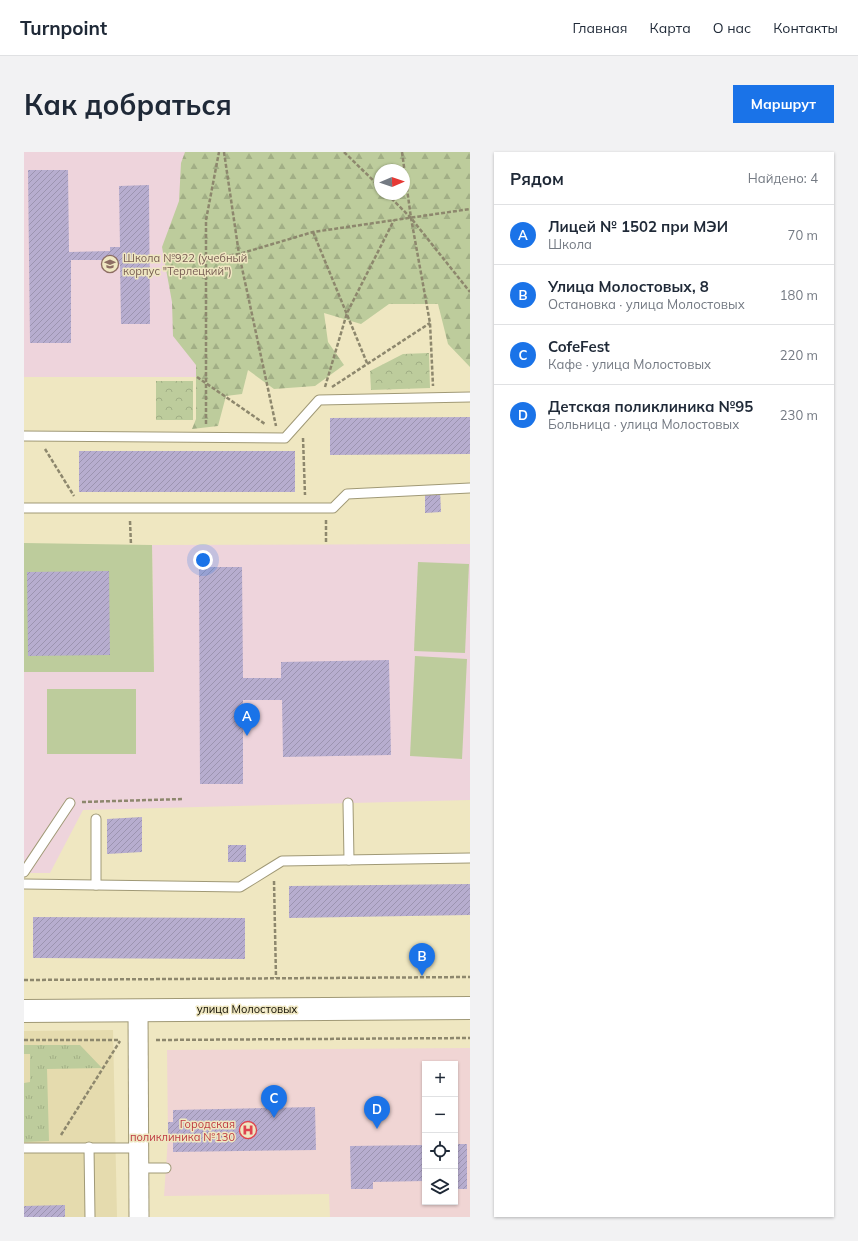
<!DOCTYPE html>
<html lang="ru">
<meta charset="utf-8">
<style>
body{margin:0;font-family:Mulish,sans-serif;background:#f2f2f3;color:#1f2937}
.controls{position:absolute;right:12px;bottom:12px;display:grid;overflow:hidden;border-radius:0px;box-shadow:0 1px 3px #0004}
.controls button{width:36px;height:36px;display:grid;place-items:center;padding:0;border:0;border-bottom:1px solid #e0e1e3;background:#fff;color:#1f2937;font:20px sans-serif}
.compass{position:absolute;left:350px;top:12px;width:36px;height:36px;border-radius:50%;background:#fff;box-shadow:0 1px 3px #0004;rotate:88deg}
.you{position:absolute;left:179px;top:408px;width:14px;height:14px;margin:-10px;border:3px solid #fff;border-radius:50%;background:#1a73e8;box-shadow:0 0 0 6px #1a73e833}
.badge{display:grid;place-items:center;width:26px;height:26px;border-radius:50%;background:#1a73e8;color:#fff;font-size:13px;font-weight:700}
.pin{position:absolute;translate:-50% -33px;filter:drop-shadow(0 1px 2px #0008)}
.pin::after{content:'';position:absolute;top:21px;width:14px;height:12px;background:inherit;clip-path:polygon(0 0,100% 0,50% 100%)}
.list{margin:0;padding:0;list-style:none}
h2{display:flex;justify-content:space-between;align-items:center;height:52px;margin:0;padding:0 16px;font-size:17px}
h2 small{font-size:13px;font-weight:400;color:#747a83}
.list li{display:grid;grid-template-columns:26px 1fr auto;gap:12px;align-items:center;box-sizing:border-box;height:60px;padding:0 16px;border-top:1px solid #e0e1e3}
.list b{display:block;font-size:15px;white-space:nowrap}
.list p{margin:0;font-size:13px;white-space:nowrap;color:#747a83}
.list em{font-size:13px;font-style:normal;color:#747a83}
.icon{flex:none;width:22px;height:22px;fill:none;stroke:currentColor;stroke-width:2;stroke-linecap:round;stroke-linejoin:round}
.map{position:relative;flex:none;width:446px;height:1065px;overflow:hidden;border-radius:0px}
header{display:flex;align-items:center;gap:24px;box-sizing:border-box;height:56px;padding:0 20px;background:#fff;border-bottom:1px solid #e0e1e3}
header strong{font-size:19px}
nav{display:flex;gap:22px;margin-inline-start:auto;font-size:14px}
.intro{display:flex;align-items:center;justify-content:space-between;box-sizing:border-box;height:96px;padding:0 24px}
h1{margin:0;font-size:28px}
.button{padding:10px 18px;border-radius:0px;background:#1a73e8;color:#fff;font-size:14px;font-weight:700}
main{display:flex;gap:24px;padding:0 24px}
aside{flex:1;background:#fff;border-radius:0px;box-shadow:0 1px 3px #0004}
.map>svg:first-child{display:block}
.built{fill:#e5dbae}
.education{fill:#eed4dc}
.medical{fill:#f0d5d4;fill-rule:evenodd}
.grass{fill:url(#grass-tufts)}
.forest{fill:url(#forest-firs);fill-rule:evenodd}
.park{fill:url(#park-crowns)}
.pitch{fill:#bdcc9c}
.building{fill:url(#building-hatch)}
.lines{fill:none;stroke-linecap:round;stroke-linejoin:round}
.service-casing{stroke:#a09976;stroke-width:11}
.minor-casing{stroke:#a09976;stroke-width:21}
.tertiary-casing{stroke:#a09976;stroke-width:24}
.path{stroke:#8d876d;stroke-width:2.5;stroke-dasharray:4 2;stroke-linecap:butt}
.service{stroke:#fff;stroke-width:9}
.minor{stroke:#fff;stroke-width:19}
.tertiary{stroke:#fff;stroke-width:22}
.labels{text-anchor:middle;dominant-baseline:central;stroke-width:3;stroke-linejoin:round;paint-order:stroke}
.education-label{font-size:11px;fill:#785e54;stroke:#efe7c1;text-anchor:start}
.street-label{font-size:11px;fill:#0f0c02;stroke:#efe7c1}
.health-label{font-size:11px;fill:#be3a42;stroke:#efe7c1;text-anchor:end}
</style>
<header>
<strong>Turnpoint</strong>
<nav><a>Главная</a><a>Карта</a><a>О нас</a><a>Контакты</a></nav>
</header>
<div class="intro"><h1>Как добраться</h1><a class="button">Маршрут</a></div>
<main>
<div class="map">
<svg width="446" height="1065" viewBox="0 0 446 1065">
<defs>
<pattern id="grass-tufts" width="24" height="20" patternUnits="userSpaceOnUse"><rect width="24" height="20" fill="#bdcc9c"/><path d="M3 7l-1-3M5 7V3M7 7l1-3M15 17l-1-3M17 17v-4M19 17l1-3" fill="none" stroke="#a1ae85"/></pattern>
<pattern id="forest-firs" width="22" height="20" patternUnits="userSpaceOnUse"><rect width="22" height="20" fill="#bdcc9c"/><path d="M5 1l3.5 6h-7zM16 11l3.5 6h-7z" fill="#a1ae85"/></pattern>
<pattern id="park-crowns" width="20" height="18" patternUnits="userSpaceOnUse"><rect width="20" height="18" fill="#bdcc9c"/><path d="M2 6a3 3 0 1 1 6 0M12 15a3 3 0 1 1 6 0" fill="none" stroke="#a1ae85"/></pattern>
<pattern id="building-hatch" width="6" height="6" patternUnits="userSpaceOnUse"><rect width="6" height="6" fill="#b7adcf"/><path d="M-1 1l2-2M0 6l6-6M5 7l2-2" fill="none" stroke="#9c94b0"/></pattern>
</defs>
<rect width="100%" height="100%" fill="#efe7c1"/>
<path class="built" d="M 89,878 L 93,1065 L 0,1065 L 0,879 Z"/>
<g class="education">
<path d="M 0,0 L 169,0 L 173,225 L 0,225 Z"/>
<path d="M 446,392 L 446,648 L 59,658 L 26,721 L 0,721 L 0,520 L 130,520 L 128,393 Z"/>
</g>
<path class="medical" d="M 446,896 L 446,1065 L 306,1065 L 305,1042 L 140,1044 L 144,986 L 143,898 ZM 401,912 L 431,912 L 431,1050 L 401,1050 Z"/>
<path class="grass" d="M 0,893 L 56,893 L 78,916 L 23,917 L 25,989 L 0,990 L 0,931 L 6,930 L 6,902 L 0,902 Z"/>
<path class="forest" d="M 161,0 L 446,0 L 446,215 L 424,192 L 414,152 L 365,152 L 337,172 L 300,161 L 304,190 L 320,213 L 291,234 L 250,237 L 224,218 L 218,242 L 202,244 L 194,274 L 168,277 L 172,267 L 172,213 L 149,184 L 148,150 L 138,95 L 155,49 L 157,11 ZM 356,18 L 380,18 L 380,42 L 356,42 Z"/>
<g class="park">
<path d="M 405,201 L 406,236 L 347,238 L 346,219 L 379,202 Z"/>
<rect x="132" y="229" width="37" height="39"/>
</g>
<g class="pitch">
<path d="M 0,391 L 128,393 L 130,520 L 0,520 Z"/>
<path d="M 394,410 L 445,412 L 441,501 L 390,499 Z"/>
<path d="M 391,504 L 443,507 L 438,607 L 386,604 Z"/>
<rect x="23" y="537" width="89" height="65"/>
</g>
<g class="building">
<path d="M 4,18 L 44,18 L 45,100 L 86,99 L 86,95 L 96,95 L 95,34 L 125,33 L 126,172 L 97,172 L 96,112 L 85,112 L 85,108 L 47,108 L 47,191 L 6,191 Z"/>
<path d="M 446,265 L 446,302 L 306,303 L 306,266 Z"/>
<rect x="55" y="299" width="216" height="41"/>
<path d="M 401,338 L 416,338 L 417,360 L 401,361 Z"/>
<path d="M 175,415 L 218,415 L 219,526 L 257,526 L 257,510 L 365,508 L 367,603 L 259,605 L 258,548 L 219,548 L 219,632 L 176,632 Z"/>
<path d="M 85,419 L 86,503 L 4,504 L 3,420 Z"/>
<path d="M 118,665 L 118,700 L 83,702 L 83,667 Z"/>
<rect x="204" y="693" width="18" height="17"/>
<path d="M 446,732 L 446,763 L 265,766 L 265,734 Z"/>
<path d="M 9,765 L 221,766 L 221,807 L 9,806 Z"/>
<path d="M 291,955 L 292,998 L 149,1000 L 149,986 L 144,986 L 144,970 L 149,970 L 149,958 Z"/>
<rect x="431" y="992" width="12" height="45"/>
<path d="M 401,993 L 401,1029 L 349,1030 L 349,1037 L 327,1037 L 326,994 Z"/>
<path d="M 41,1053 L 41,1065 L 0,1065 L 0,1054 Z"/>
</g>
<g class="lines">
<g class="service-casing">
<g id="service">
<path d="M 0,284 L 261,286 L 295,248 L 446,245"/>
<path d="M 0,356 L 309,356 L 323,342 L 446,336"/>
<path d="M 324,651 L 325,708"/>
<path d="M 72,667 L 72,733"/>
<path d="M 0,720 L 46,651"/>
<path d="M 0,732 L 216,735 L 258,709 L 446,706"/>
<path d="M 65,995 L 66,1065"/>
<path d="M 0,996 L 115,996"/>
<path d="M 115,1016 L 142,1016"/>
</g>
</g>
<g class="minor-casing">
<path id="minor" d="M 114,858 L 115,1065"/>
</g>
<g class="tertiary-casing">
<path id="tertiary" d="M 0,859 L 446,856"/>
</g>
<g class="path">
<path d="M 200,0 L 215,102 L 252,274"/>
<path d="M 320,0 L 356,35"/>
<path d="M 378,0 L 387,66 L 406,171 L 409,234"/>
<path d="M 363,42 L 387,66 L 446,140"/>
<path d="M 289,80 L 343,211"/>
<path d="M 182,107 L 215,102 L 289,80 L 446,57"/>
<path d="M 173,225 L 241,272"/>
<path d="M 301,235 L 323,161 L 370,68"/>
<path d="M 308,235 L 406,171"/>
<path d="M 182,272 L 182,68 L 195,0"/>
<path d="M 279,286 L 281,343"/>
<path d="M 21,297 L 50,344"/>
<path d="M 302,368 L 302,392"/>
<path d="M 106,369 L 107,393"/>
<path d="M 58,650 L 159,647"/>
<path d="M 250,729 L 252,826"/>
<path d="M 0,828 L 446,825"/>
<path d="M 0,888 L 96,888"/>
<path d="M 132,888 L 446,886"/>
<path d="M 37,983 L 96,889"/>
</g>
<use href="#service" class="service"/>
<use href="#minor" class="minor"/>
<use href="#tertiary" class="tertiary"/>
</g>
<defs>
<g id="school-ring" transform="scale(0.9)"><circle r="9.5" fill="#efe7c1" stroke="#8d6e63" stroke-width="1.5"/><path d="M0-5L7-2L0 1L-7-2ZM-4 1L0 2.5L4 1V4Q0 6-4 4Z" fill="#8d6e63"/></g>
<g id="hospital-ring" transform="scale(0.9)"><circle r="9.5" fill="#efe7c1" stroke="#e0444e" stroke-width="1.5"/><path d="M-5-5h3v3.5h4V-5h3V5h-3V1.5h-4V5h-3Z" fill="#e0444e"/></g>
</defs>
<g fill-rule="evenodd">
<use href="#school-ring" x="86" y="112"/>
<use href="#hospital-ring" x="224" y="978"/>
</g>
<g class="labels">
<g class="education-label">
<text x="99" y="106">Школа №922 (учебный<tspan x="99" dy="13">корпус "Терлецкий")</tspan></text>
</g>
<g class="street-label">
<text x="223" y="857">улица Молостовых</text>
</g>
<g class="health-label">
<text x="211" y="972">Городская<tspan x="211" dy="13">поликлиника №130</tspan></text>
</g>
</g>
</svg>
<div class="controls">
<button>+</button>
<button>−</button>
<button><svg class="icon" aria-label="locate" viewBox="0 0 24 24"><circle cx="12" cy="12" r="6"/><path d="M12 2v4M12 18v4M2 12h4M18 12h4"/></svg></button>
<button><svg class="icon" aria-label="layers" viewBox="0 0 24 24"><path d="M12 4l9 5-9 5-9-5zM3 14l9 5 9-5"/></svg></button>
</div>
<svg class="compass" viewBox="-18 -18 36 36"><path d="M0-13l5 13h-10z" fill="#e53935"/><path d="M0 13l5-13h-10z" fill="#747a83"/></svg>
<div class="you"></div>
<div class="pin badge" style="left:223px;top:584px">A</div>
<div class="pin badge" style="left:398px;top:824px">B</div>
<div class="pin badge" style="left:250px;top:966px">C</div>
<div class="pin badge" style="left:353px;top:977px">D</div>
</div>
<aside>
<h2>Рядом<small>Найдено: 4</small></h2>
<ul class="list">
<li><span class="badge">A</span><div><b>Лицей № 1502 при МЭИ</b><p>Школа</p></div><em>70 m</em></li>
<li><span class="badge">B</span><div><b>Улица Молостовых, 8</b><p>Остановка · улица Молостовых</p></div><em>180 m</em></li>
<li><span class="badge">C</span><div><b>CofeFest</b><p>Кафе · улица Молостовых</p></div><em>220 m</em></li>
<li><span class="badge">D</span><div><b>Детская поликлиника №95</b><p>Больница · улица Молостовых</p></div><em>230 m</em></li>
</ul>
</aside>
</main>
